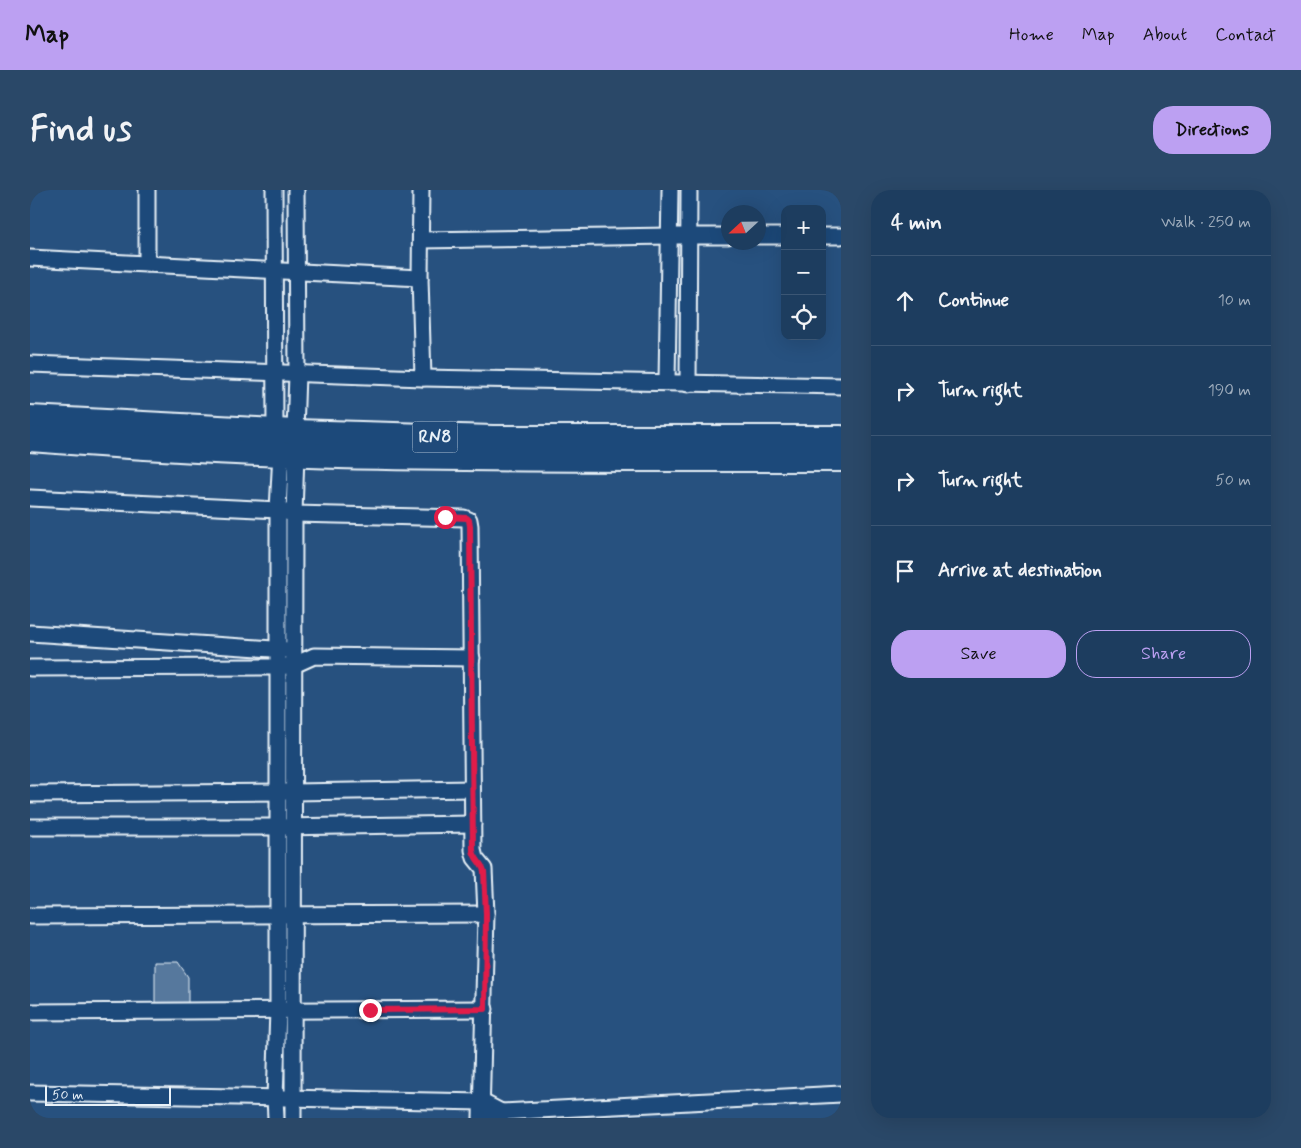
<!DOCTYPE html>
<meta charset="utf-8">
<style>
body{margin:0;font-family:Mynerve,sans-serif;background:#2a4868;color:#f1f3f6}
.controls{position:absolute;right:15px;top:15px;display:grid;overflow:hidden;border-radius:10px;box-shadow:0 5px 20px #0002}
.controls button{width:45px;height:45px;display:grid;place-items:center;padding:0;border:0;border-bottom:1px solid #3b5674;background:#1d3d5f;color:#f1f3f6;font:25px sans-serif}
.compass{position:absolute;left:691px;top:15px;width:45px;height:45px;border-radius:50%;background:#1d3d5f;box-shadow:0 5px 20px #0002;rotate:248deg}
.scale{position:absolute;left:15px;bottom:12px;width:126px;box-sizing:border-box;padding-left:5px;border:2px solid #e8f1f8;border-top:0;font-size:14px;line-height:18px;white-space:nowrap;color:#e8f1f8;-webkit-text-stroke:4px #1f4a7a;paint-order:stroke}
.stop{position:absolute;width:15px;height:15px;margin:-11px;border:4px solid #e11d48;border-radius:50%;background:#fff}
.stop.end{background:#e11d48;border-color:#fff;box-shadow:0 1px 5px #0008}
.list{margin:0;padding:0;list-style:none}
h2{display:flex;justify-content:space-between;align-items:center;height:65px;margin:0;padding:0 20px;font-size:21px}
h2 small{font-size:16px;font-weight:400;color:#a0aebd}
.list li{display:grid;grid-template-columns:32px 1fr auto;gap:15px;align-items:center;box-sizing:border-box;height:90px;padding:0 20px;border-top:1px solid #3b5674}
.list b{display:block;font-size:19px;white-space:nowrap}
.list em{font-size:16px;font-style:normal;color:#a0aebd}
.actions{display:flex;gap:10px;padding:15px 20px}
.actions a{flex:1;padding:11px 0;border:1px solid #bca0f2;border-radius:20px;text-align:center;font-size:18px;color:#bca0f2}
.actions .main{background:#bca0f2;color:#111}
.icon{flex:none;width:28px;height:28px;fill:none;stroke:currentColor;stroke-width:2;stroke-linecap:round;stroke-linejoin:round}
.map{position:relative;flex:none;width:811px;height:928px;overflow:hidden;border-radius:20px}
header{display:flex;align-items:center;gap:30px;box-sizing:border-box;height:70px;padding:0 25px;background:#bca0f2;color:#111}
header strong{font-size:24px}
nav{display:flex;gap:28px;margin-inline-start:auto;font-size:18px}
.intro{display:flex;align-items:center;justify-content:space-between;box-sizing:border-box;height:120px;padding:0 30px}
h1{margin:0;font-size:35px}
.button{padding:12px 22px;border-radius:20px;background:#bca0f2;color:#111;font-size:18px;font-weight:700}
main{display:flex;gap:30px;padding:0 30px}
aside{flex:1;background:#1d3d5f;border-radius:20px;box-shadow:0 5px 20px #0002}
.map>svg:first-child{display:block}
.building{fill:#57789d;stroke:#e8f1f8}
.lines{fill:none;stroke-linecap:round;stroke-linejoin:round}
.minor-casing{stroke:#e8f1f8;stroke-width:19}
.primary-casing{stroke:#e8f1f8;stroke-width:28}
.minor{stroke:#1f4a7a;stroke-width:15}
.primary{stroke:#1f4a7a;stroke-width:24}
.route{stroke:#e11d48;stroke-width:6}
.labels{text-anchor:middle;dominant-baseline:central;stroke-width:4;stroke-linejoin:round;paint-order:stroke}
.shield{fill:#1f4a7a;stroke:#acbfd2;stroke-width:1}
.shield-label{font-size:18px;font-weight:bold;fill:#e8f1f8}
</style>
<header>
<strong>Map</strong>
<nav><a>Home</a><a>Map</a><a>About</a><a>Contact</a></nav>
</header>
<div class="intro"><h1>Find us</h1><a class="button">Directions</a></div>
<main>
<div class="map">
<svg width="811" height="928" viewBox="0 0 811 928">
<rect width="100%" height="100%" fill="#27517f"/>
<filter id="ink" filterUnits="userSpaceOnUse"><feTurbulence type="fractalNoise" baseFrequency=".02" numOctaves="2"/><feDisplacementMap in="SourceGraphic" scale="10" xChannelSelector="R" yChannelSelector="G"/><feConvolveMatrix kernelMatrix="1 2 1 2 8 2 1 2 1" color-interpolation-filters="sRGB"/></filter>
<g filter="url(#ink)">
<path class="building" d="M 125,772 L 148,772 L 158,787 L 158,816 L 125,816 Z"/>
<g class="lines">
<g class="minor-casing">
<g id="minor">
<path d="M 117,0 L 117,74"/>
<path d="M 244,0 L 245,241"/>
<path d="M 391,0 L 390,88 L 393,188"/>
<path d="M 728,46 L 755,46"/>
<path d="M 792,46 L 811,46"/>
<path d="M 391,50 L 640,46 L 698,46"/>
<path d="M 0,68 L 390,88"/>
<path d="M 0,174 L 393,188 L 811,196"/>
<path d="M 637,192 L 640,0"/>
<path d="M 658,194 L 659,0"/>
<path d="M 265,242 L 267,184 L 266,0"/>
<path d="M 0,308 L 248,320 L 264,324 L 434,328 L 439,330 L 440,336 L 443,660 L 445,668 L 454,679 L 456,724 L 451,928"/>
<path d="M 0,443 L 258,460"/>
<path d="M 0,478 L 248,477 L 264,475 L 284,466 L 442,468"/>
<path d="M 0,604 L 264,602 L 442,599"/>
<path d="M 0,637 L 248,637 L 443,634"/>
<path d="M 0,726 L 456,724"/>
<path d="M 0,822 L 455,819"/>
<path d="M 0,903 L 452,912 L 471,922"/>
<path d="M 461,926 L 471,922 L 811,904"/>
<path d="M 246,928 L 245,908 L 248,820 L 248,320 L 251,263"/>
<path d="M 263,928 L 264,324 L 266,264"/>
</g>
</g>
<g class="primary-casing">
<g id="primary">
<path d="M 0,228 L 265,242 L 463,248 L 811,248"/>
<path d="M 0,249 C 103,257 206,263 309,266 C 477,270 644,269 811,269"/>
</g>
</g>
<use href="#minor" class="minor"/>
<use href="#primary" class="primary"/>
</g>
</g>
<g class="lines" filter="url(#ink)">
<path class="route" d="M 340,820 L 455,819 L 456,724 L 454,681 C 452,673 444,669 443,660 L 440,336 L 439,330 L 437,328 L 415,327"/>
</g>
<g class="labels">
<rect class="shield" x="382.5" y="231.5" width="45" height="31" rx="4"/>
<g class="shield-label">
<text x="405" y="247">RN8</text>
</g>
</g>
</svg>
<div class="controls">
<button>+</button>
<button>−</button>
<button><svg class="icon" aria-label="locate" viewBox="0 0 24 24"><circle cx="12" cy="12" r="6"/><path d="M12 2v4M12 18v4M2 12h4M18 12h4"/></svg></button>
</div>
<svg class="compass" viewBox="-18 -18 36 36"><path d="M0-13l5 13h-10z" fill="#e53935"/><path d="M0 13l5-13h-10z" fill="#a0aebd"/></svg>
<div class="scale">50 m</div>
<div class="stop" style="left:415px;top:327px"></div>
<div class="stop end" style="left:340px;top:820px"></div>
</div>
<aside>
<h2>4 min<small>Walk · 250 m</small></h2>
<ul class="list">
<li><svg class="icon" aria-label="ahead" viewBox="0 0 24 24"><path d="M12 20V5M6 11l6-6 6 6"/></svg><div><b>Continue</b></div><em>10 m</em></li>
<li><svg class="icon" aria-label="right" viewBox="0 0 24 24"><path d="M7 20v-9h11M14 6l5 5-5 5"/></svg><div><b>Turn right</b></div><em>190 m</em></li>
<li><svg class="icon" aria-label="right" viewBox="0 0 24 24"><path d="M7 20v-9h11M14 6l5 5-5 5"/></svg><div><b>Turn right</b></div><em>50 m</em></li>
<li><svg class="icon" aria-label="arrive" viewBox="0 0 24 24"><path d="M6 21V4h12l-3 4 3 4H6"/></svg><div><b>Arrive at destination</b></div></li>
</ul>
<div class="actions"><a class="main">Save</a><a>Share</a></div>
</aside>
</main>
